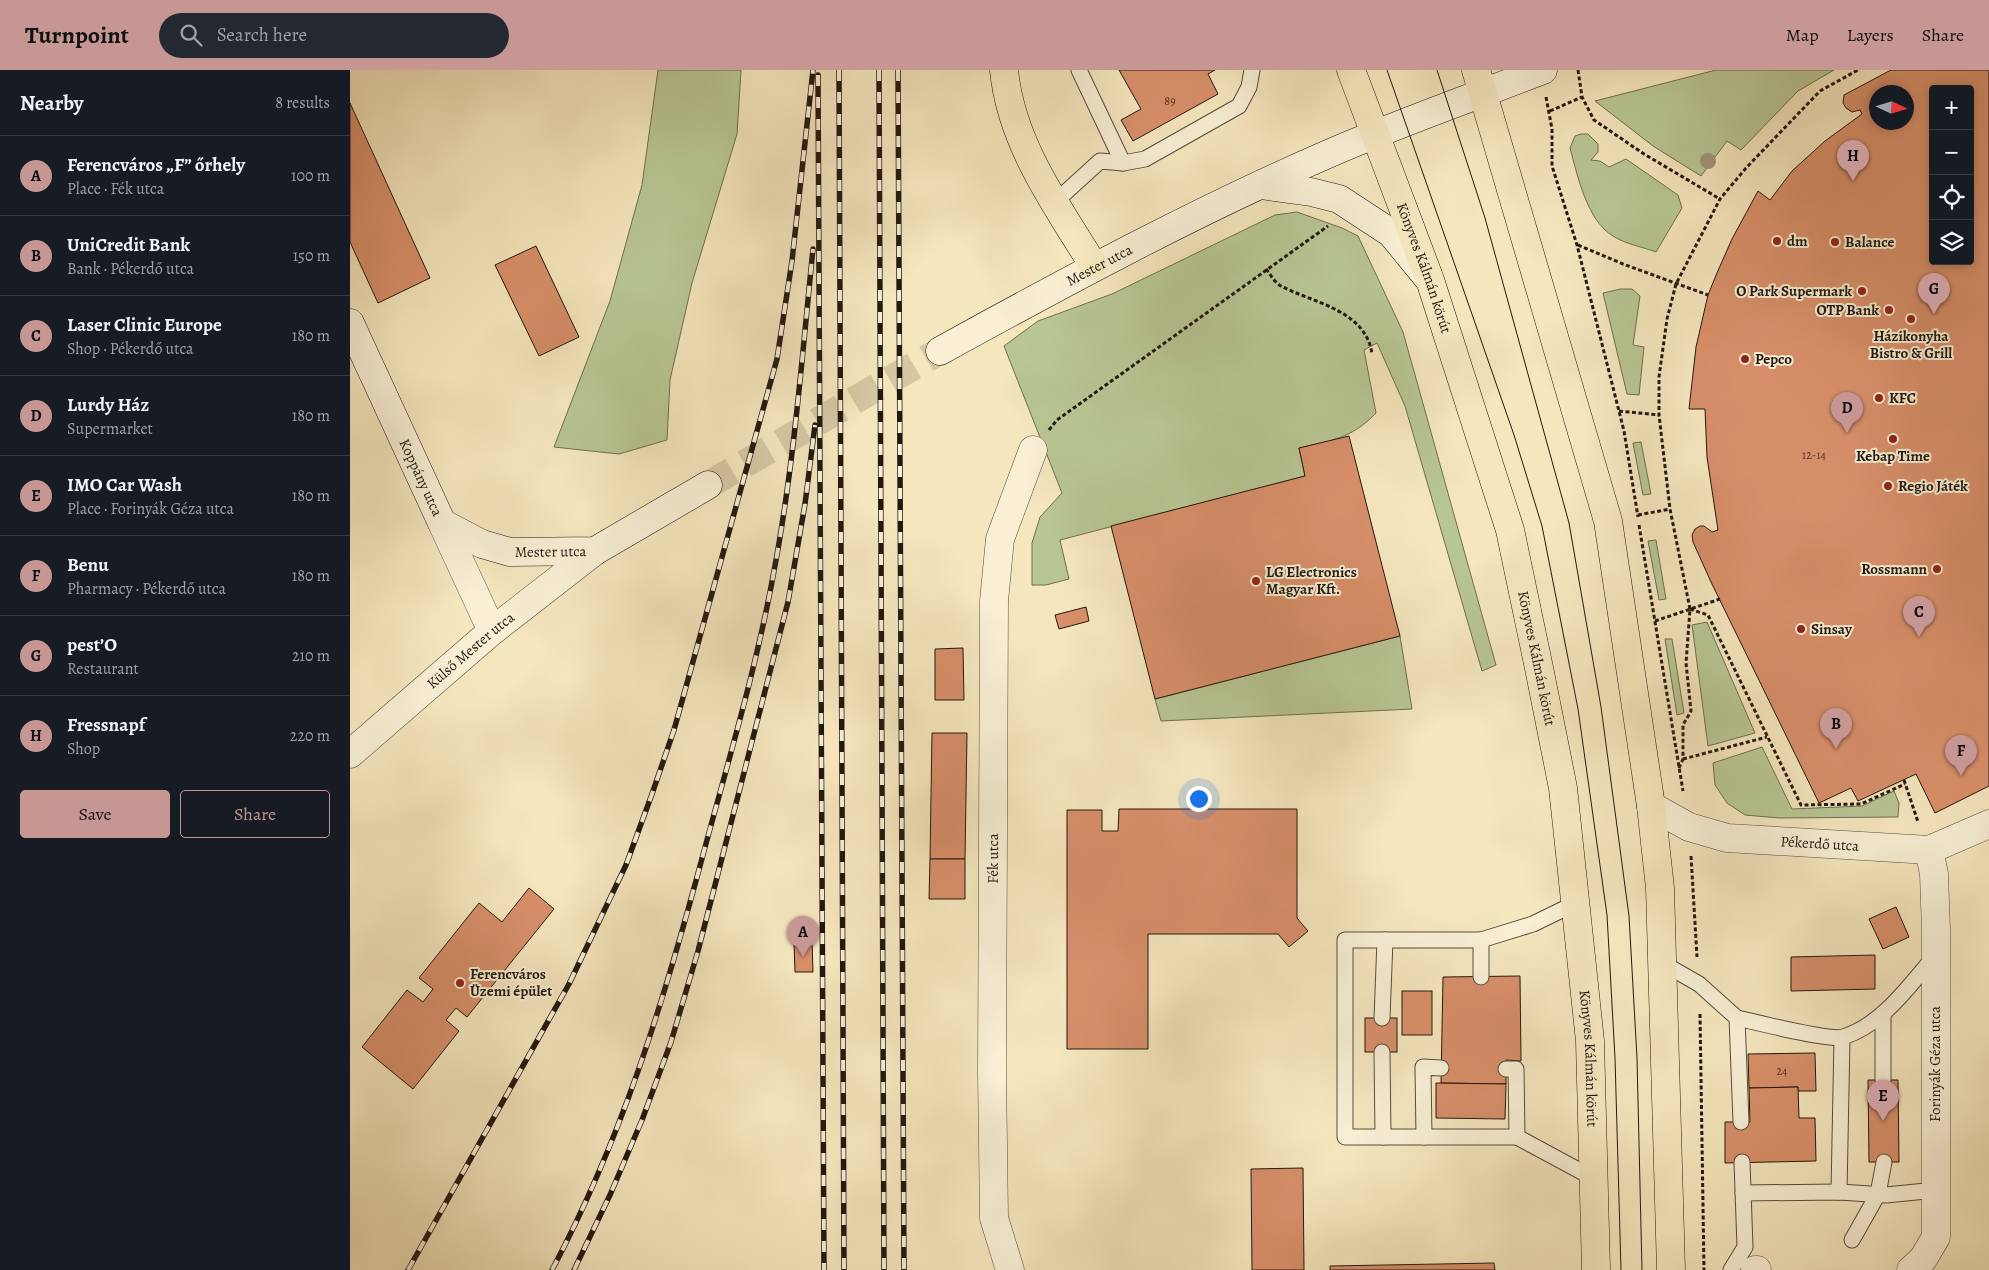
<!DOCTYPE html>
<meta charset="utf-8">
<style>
body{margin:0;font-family:Alegreya,serif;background:#242831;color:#f1f3f6}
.controls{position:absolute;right:15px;top:15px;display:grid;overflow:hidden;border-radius:5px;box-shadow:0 2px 12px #0003}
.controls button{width:45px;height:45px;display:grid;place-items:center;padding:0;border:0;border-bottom:1px solid #363941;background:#171b24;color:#f1f3f6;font:25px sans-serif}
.compass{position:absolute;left:1519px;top:15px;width:45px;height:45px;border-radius:50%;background:#171b24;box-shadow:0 2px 12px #0003;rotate:94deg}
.you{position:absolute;left:848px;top:728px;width:18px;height:18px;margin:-12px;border:4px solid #fff;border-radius:50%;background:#1a73e8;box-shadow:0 0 0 8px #1a73e833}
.badge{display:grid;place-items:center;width:32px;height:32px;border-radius:50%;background:#c59692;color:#111;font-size:16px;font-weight:700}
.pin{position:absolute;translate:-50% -41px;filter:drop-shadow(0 1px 2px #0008)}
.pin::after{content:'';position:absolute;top:26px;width:18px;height:15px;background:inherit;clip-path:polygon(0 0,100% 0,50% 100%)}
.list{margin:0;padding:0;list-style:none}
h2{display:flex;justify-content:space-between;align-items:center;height:65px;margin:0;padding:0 20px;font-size:21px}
h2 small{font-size:16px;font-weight:400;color:#9ea1a6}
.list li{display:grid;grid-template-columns:32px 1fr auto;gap:15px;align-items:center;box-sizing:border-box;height:80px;padding:0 20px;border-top:1px solid #363941}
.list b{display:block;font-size:19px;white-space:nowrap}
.list p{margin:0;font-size:16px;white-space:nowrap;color:#9ea1a6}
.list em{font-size:16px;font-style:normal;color:#9ea1a6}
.actions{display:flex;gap:10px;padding:15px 20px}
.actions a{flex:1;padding:11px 0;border:1px solid #c59692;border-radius:5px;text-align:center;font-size:18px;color:#c59692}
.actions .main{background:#c59692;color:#111}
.icon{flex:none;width:28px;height:28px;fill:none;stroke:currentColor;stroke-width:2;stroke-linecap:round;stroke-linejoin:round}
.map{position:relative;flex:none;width:1639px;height:1200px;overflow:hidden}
header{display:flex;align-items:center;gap:30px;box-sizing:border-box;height:70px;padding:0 25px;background:#c59692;color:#111}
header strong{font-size:24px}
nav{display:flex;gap:28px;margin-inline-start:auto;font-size:18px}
.search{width:350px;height:45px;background:#242831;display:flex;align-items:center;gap:12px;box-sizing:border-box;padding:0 18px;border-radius:28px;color:#9ea1a6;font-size:19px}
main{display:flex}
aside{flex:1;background:#171b24}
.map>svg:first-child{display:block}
.green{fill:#b8c694;stroke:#6d6f52}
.building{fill:#d78f6a;stroke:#221810;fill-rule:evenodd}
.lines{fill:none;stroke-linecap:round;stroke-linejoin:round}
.secondary-tunnel{stroke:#d5c7a4;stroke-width:28;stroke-dasharray:28 14;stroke-linecap:butt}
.lane-casing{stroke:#574c3c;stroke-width:17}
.street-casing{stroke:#574c3c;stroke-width:29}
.secondary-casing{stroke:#221810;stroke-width:29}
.primary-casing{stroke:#221810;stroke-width:29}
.path{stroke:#221810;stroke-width:3;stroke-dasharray:4 2.5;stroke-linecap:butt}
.lane{stroke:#f8efd5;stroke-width:15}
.street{stroke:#f8efd5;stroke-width:28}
.secondary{stroke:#f8efd5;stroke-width:28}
.primary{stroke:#f5e6be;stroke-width:28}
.tram{stroke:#221810;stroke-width:1}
.rail-casing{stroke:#221810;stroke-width:5.5}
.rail{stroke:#f8efd5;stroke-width:4;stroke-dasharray:11;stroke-linecap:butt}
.tree{fill:#9e9678}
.poi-dot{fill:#8f2418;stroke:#f8efd5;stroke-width:2}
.labels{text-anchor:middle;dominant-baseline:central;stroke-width:4;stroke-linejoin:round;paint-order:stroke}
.number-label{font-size:12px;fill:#4f3626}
.poi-label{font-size:15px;font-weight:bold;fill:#221810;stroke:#f8efd5;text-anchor:start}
.street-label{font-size:15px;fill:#221810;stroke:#f8efd5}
</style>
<header>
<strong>Turnpoint</strong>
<div class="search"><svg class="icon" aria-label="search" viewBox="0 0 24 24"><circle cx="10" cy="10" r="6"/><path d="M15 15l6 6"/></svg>Search here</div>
<nav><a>Map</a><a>Layers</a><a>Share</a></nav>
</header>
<main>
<aside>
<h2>Nearby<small>8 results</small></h2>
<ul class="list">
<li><span class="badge">A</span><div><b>Ferencváros „F” őrhely</b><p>Place · Fék utca</p></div><em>100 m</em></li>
<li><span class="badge">B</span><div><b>UniCredit Bank</b><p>Bank · Pékerdő utca</p></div><em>150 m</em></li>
<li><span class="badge">C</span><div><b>Laser Clinic Europe</b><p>Shop · Pékerdő utca</p></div><em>180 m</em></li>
<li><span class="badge">D</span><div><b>Lurdy Ház</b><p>Supermarket</p></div><em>180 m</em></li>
<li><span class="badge">E</span><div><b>IMO Car Wash</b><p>Place · Forinyák Géza utca</p></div><em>180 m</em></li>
<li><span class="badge">F</span><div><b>Benu</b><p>Pharmacy · Pékerdő utca</p></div><em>180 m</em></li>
<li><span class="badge">G</span><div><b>pest’O</b><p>Restaurant</p></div><em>210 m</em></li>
<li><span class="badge">H</span><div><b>Fressnapf</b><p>Shop</p></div><em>220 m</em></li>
</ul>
<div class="actions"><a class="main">Save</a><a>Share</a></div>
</aside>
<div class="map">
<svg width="1639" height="1200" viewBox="0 0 1639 1200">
<rect width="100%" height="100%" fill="#f5e6be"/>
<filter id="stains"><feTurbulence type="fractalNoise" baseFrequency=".004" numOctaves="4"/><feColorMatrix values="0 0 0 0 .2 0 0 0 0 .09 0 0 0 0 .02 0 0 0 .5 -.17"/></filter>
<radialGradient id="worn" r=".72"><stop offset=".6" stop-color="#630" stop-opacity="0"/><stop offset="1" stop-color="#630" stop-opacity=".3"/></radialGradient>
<g class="green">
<path d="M 308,0 L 391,0 L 387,64 L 342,213 L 320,310 L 317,370 L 269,384 L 204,377 L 260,231 L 292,115 Z"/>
<path d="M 1366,0 L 1484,0 L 1448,21 L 1391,80 L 1377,71 L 1351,106 L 1303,76 L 1245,31 Z"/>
<path d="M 1231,64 L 1238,64 L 1248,74 L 1248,82 L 1241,90 L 1250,91 L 1259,97 L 1276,89 L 1328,125 L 1332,138 L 1306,182 C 1293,177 1275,174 1263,166 C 1237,151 1227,104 1220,78 L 1225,66 Z"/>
<path d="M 947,142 L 992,158 L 1008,166 L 1053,262 L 1146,595 L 1132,601 L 1055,336 L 1027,273 L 1014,280 L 1026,343 C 1001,369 982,370 949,378 L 955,406 L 710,470 L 719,509 L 696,515 L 682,515 L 682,473 L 690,447 L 712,423 L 654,276 L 688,251 L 762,224 L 925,145 Z"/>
<path d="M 1271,219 L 1282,219 L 1290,226 L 1283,275 L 1294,277 L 1289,325 L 1277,324 L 1253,223 Z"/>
<path d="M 1291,372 L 1301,424 L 1293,425 L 1283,373 Z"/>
<path d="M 1306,470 L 1316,529 L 1309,530 L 1298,471 Z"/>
<path d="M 1357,552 L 1405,663 L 1358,676 L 1342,555 Z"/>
<path d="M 1050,566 L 1062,639 L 811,651 L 805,629 Z"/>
<path d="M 1315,569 L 1322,569 L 1334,643 L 1327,645 Z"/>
<path d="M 1412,677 L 1442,739 L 1512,736 L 1544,721 L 1549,733 L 1548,747 L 1429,748 L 1395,745 L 1377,733 L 1365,715 L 1363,693 Z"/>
</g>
<g class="building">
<path d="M 769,0 L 865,0 L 858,4 L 868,24 L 783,71 L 771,50 L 791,39 Z"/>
<path d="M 1541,0 L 1639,0 L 1639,716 L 1585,743 L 1566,704 L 1508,731 L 1501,718 L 1469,733 L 1361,512 L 1343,472 L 1342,465 L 1345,459 L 1350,456 L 1354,456 L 1362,462 L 1368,460 L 1357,387 L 1355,339 L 1339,339 L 1346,277 L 1358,225 L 1367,203 L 1382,169 L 1408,121 L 1420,130 L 1442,101 L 1475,71 L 1512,44 L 1510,40 L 1502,42 L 1496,38 L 1493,33 L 1494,25 ZM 1583,19 L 1620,19 L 1620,191 L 1583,191 ZM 1526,22 L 1556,22 L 1556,52 L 1526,52 Z"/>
<path d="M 0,33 L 80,208 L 28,233 L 0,172 Z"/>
<path d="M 186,176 L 229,267 L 189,286 L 145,195 Z"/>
<path d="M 999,366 L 1050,566 L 805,629 L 761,456 L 955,406 L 949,378 Z"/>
<path d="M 736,537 L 739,551 L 709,559 L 705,545 Z"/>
<path d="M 613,578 L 614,630 L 585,630 L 585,579 Z"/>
<path d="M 582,663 L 617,663 L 615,789 L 580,789 Z"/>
<path d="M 769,739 L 947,739 L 947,848 L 958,861 L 939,877 L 928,864 L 798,864 L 798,979 L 717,979 L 717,740 L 752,740 L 752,761 L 768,761 Z"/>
<path d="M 580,789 L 615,789 L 615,829 L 579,829 Z"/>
<path d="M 179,818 L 204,839 L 117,947 L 106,938 L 96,950 L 109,961 L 63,1019 L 12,977 L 57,920 L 73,932 L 83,919 L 69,908 L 129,833 L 152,852 Z"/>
<path d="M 1546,837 L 1559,867 L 1533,879 L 1519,849 Z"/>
<path d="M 462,871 L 463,902 L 445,902 L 444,872 Z"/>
<path d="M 1525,885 L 1525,919 L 1441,921 L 1441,887 Z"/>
<path d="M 1170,906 L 1171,991 L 1156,990 L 1156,1014 L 1091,1013 L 1093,907 Z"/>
<rect x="1052" y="921" width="30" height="44"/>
<rect x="1015" y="948" width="32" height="34"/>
<path d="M 1465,983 L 1466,1021 L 1448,1021 L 1448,1017 L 1399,1018 L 1398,984 Z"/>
<path d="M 1518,1010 L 1548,1010 L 1549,1092 L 1519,1092 Z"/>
<path d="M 1086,1013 L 1156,1014 L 1155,1049 L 1086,1048 Z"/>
<path d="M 1448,1017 L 1449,1048 L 1465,1048 L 1466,1091 L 1375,1093 L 1375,1052 L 1400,1052 L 1399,1018 Z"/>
<path d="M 953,1098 L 954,1200 L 902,1200 L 901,1099 Z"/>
<path d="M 1144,1193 L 1145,1200 L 980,1200 L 980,1196 Z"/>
</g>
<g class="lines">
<path class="secondary-tunnel" d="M 358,415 L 590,281"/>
<g class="lane-casing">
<g id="lane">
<path d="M 729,0 L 773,93"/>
<path d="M 705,132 L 750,91 L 773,93 L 795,89 L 889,36 L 899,17 L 902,0"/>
<path d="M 1131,870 L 995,870 L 995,1067 L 1167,1067"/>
<path d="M 1314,894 L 1349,914 L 1387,948 L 1391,1052"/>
<path d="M 1131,907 L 1131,870 L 1183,854 L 1226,833"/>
<path d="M 1533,945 L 1533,1010"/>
<path d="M 1032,948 L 1035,870"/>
<path d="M 1387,948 C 1405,952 1480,971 1493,967 C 1532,955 1559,916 1584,887"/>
<path d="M 1032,982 L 1033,1067"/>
<path d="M 1156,999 L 1166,999 L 1167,1067 L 1245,1109"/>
<path d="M 1074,1067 L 1073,997 L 1091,998"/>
<path d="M 1489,1122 L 1492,968"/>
<path d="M 1393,1123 L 1489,1122 L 1536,1125 L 1586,1120"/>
<path d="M 1502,1170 L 1528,1124 L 1534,1092"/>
<path d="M 1381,1200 L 1395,1177 L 1392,1092"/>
</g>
</g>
<g class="street-casing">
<g id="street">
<path d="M 92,453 L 142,561"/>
<path id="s1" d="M 0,684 L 142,561 L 245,481"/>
<path id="s2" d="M 1301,736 L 1339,757 L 1377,768 L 1579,780 L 1639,754"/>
<path id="s3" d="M 660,1200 L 644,1148 L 642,1002 L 644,531 L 650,469 L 683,380"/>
<path d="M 1405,1200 L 1407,1200"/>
<path d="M 1561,1200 L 1573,1189 L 1586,1167 L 1586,860 L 1584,804 L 1579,780"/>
</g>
</g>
<g class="secondary-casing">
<g id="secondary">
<path d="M 911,115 L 961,122 L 989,129 L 1041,163 L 1077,207"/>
<path id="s4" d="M 0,253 L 92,453 L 132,474 L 160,482 L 245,481 L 358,415"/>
<path id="s5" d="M 590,281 C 717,211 845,142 978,84 C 1049,53 1121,28 1193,0"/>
</g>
</g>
<g class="primary-casing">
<g id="primary">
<path d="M 654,0 C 661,73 706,135 744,196"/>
<path id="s6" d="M 1001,0 L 1080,210 L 1160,460 L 1189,598 L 1213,718 L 1240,971 L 1246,1200"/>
<path d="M 1126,0 L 1258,451 L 1301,736 L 1310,818 L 1321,1200"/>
</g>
</g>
<g class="path">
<path d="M 1228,0 L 1232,27 L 1244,50 L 1294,84 L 1370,129"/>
<path d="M 1196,27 L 1202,59 L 1202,96 L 1227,175 L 1274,361 L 1288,447"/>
<path d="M 1200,41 L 1232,27"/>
<path d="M 1228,175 L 1273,194 L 1358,225"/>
<path d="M 916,199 C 920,204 925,213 931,216 C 963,233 1016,240 1022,284"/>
<path d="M 1269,341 L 1309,345"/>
<path d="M 699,360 L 707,350 L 978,156"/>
<path d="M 1288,445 L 1320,439"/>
<path d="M 1289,455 L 1333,721"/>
<path d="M 1340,539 L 1358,545 L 1451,735 L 1511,734 L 1555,714"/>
<path d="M 1305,551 L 1370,529"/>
<path d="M 1333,689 L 1417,667"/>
<path d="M 1329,698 L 1333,689 L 1333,655 L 1341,641 L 1336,593 L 1340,539 L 1320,439 L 1309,345 L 1309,307 L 1317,249 L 1326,214 L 1370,129 L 1396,98 L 1470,21 L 1508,0"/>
<path d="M 1554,710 L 1568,752"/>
<path d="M 1341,786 L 1347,887"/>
<path d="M 1350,944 L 1354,1200"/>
</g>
<use href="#lane" class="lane"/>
<use href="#street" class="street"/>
<use href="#secondary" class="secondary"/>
<use href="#primary" class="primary"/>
<g class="tram">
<path d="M 1037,0 L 1164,365 L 1192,456 L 1228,639 L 1257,845 L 1265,988 L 1271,1200"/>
<path d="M 1087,0 L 1135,148 L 1219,453 L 1251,637 L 1279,846 L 1287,988 L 1292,1200"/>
</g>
<g class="rail-casing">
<g id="rail">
<path d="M 489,0 L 494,1200"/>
<path d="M 529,0 L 534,1200"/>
<path d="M 548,0 L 554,1200"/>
<path d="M 468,5 L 474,1200"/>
<path d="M 58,1200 L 219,914 L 276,795 L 302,724 L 324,660 L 427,289 L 442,191 L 463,0"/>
<path d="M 202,1200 C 271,1070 312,937 350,796 C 376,698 406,601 424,501 C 444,395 452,287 463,179"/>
<path d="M 224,1200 L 260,1125 L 292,1050 L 321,972 L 348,881 L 438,532 L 455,434 L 465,355"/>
</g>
</g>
<use href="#rail" class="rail"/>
</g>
<circle class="tree" cx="1358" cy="91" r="8"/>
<g class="poi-dot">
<circle cx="1427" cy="171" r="5"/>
<circle cx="1485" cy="172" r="5"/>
<circle cx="1512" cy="221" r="5"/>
<circle cx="1539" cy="240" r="5"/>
<circle cx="1561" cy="249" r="5"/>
<circle cx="1395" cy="289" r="5"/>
<circle cx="1529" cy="328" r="5"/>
<circle cx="1543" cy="369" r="5"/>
<circle cx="1538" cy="416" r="5"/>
<circle cx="1587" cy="499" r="5"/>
<circle cx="906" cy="511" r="5"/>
<circle cx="1451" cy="559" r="5"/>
<circle cx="110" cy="913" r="5"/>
</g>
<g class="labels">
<g class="number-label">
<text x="820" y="31">89</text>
<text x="1464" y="385">12-14</text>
<text x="1432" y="1001">24</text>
</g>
<g class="poi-label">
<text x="1437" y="171">dm</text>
<text x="1495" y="172">Balance</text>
<text x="1502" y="221" text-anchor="end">O Park Supermark</text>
<text x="1529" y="240" text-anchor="end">OTP Bank</text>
<text x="1561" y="266" text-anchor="middle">Házikonyha<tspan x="1561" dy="17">Bistro &amp; Grill</tspan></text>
<text x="1405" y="289">Pepco</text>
<text x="1539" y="328">KFC</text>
<text x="1543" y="386" text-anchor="middle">Kebap Time</text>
<text x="1548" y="416">Regio Játék</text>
<text x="1577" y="499" text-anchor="end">Rossmann</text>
<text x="916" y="502">LG Electronics<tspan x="916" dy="17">Magyar Kft.</tspan></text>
<text x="1461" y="559">Sinsay</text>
<text x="120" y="904">Ferencváros<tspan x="120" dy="17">Üzemi épület</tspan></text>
</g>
<g class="street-label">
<text stroke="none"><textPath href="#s5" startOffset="181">Mester utca</textPath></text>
<text stroke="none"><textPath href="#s6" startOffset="211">Könyves Kálmán körút</textPath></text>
<text stroke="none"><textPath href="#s4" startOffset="170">Koppány utca</textPath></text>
<text stroke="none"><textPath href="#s4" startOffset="335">Mester utca</textPath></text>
<text stroke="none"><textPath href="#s1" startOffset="159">Külső Mester utca</textPath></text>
<text stroke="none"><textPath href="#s6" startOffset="618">Könyves Kálmán körút</textPath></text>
<text stroke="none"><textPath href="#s2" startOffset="176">Pékerdő utca</textPath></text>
<text stroke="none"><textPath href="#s3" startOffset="414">Fék utca</textPath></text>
<text stroke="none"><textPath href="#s6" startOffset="1022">Könyves Kálmán körút</textPath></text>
<text transform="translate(1585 994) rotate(-90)">Forinyák Géza utca</text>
</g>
</g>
<rect width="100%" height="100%" filter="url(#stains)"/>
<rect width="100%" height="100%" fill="url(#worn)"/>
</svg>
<div class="controls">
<button>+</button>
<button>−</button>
<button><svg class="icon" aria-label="locate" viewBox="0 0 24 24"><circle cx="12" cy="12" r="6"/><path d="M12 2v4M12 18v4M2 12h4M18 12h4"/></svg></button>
<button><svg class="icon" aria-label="layers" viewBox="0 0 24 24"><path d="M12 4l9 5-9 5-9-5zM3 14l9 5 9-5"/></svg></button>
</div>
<svg class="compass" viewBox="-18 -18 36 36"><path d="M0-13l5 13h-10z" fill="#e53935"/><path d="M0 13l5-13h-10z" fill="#9ea1a6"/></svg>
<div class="you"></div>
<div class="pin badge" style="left:453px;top:887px">A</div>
<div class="pin badge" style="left:1486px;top:679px">B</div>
<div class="pin badge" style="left:1569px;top:567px">C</div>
<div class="pin badge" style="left:1497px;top:363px">D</div>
<div class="pin badge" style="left:1533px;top:1051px">E</div>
<div class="pin badge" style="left:1611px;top:706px">F</div>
<div class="pin badge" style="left:1584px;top:244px">G</div>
<div class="pin badge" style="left:1503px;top:111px">H</div>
</div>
</main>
